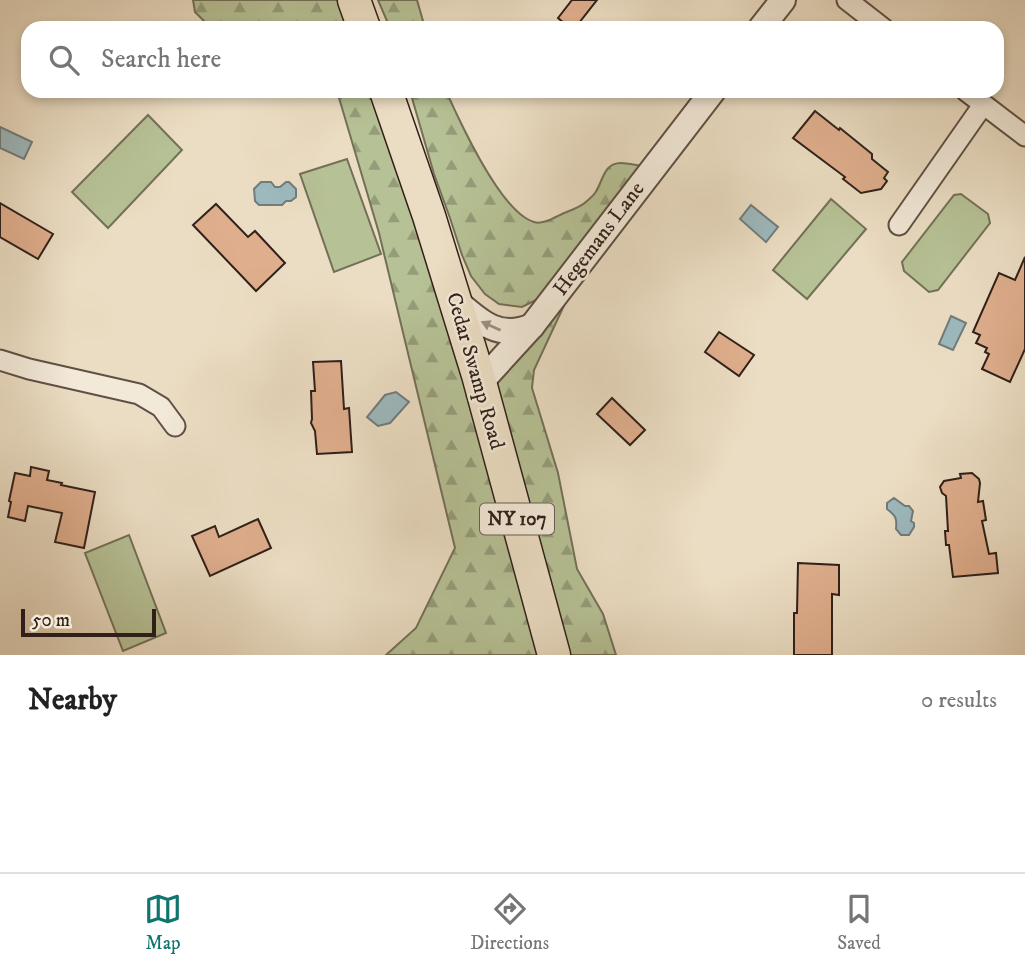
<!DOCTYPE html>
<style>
body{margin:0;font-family:"IM FELL DW Pica",serif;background:#f6f6f6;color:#222}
.scale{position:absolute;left:21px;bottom:18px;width:135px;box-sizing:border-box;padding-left:7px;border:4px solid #30201a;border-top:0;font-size:19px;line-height:24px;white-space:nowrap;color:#30201a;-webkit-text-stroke:5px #f2e9d8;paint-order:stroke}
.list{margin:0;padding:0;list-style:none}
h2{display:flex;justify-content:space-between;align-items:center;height:91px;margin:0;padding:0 28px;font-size:30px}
h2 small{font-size:23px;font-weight:400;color:#767676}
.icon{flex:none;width:38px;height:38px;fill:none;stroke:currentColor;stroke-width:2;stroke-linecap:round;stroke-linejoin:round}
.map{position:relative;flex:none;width:1025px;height:655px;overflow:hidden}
.search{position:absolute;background:#fff;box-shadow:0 4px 10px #0003;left:21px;right:21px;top:21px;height:77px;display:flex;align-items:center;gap:18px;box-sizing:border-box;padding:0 24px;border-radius:21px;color:#767676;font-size:26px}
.sheet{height:217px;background:#fff}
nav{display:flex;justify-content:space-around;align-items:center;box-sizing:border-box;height:98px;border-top:2px solid #e0e0e0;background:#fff;font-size:19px;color:#767676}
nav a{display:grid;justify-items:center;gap:4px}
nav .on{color:#0f766e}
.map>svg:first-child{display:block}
.forest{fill:url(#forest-firs);stroke:#737058;stroke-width:2}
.park{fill:#b6c195;stroke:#737058;stroke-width:2}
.water{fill:#9db9be;stroke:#717c7c;stroke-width:2}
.building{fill:#dfae8d;stroke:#30201a;stroke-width:2}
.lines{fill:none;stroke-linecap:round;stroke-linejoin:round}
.minor-casing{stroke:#5f4f44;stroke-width:23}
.tertiary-casing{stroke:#5f4f44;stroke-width:28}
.primary-casing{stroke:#30201a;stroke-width:35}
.minor{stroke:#f2e9d8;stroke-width:19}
.tertiary{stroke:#f2e9d8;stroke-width:24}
.primary{stroke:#ebddc3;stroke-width:32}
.oneway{fill:#9b8f82}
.labels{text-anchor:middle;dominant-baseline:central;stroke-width:5;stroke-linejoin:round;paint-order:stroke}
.shield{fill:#f2e9d8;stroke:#6a5c53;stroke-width:2}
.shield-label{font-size:19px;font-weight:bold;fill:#30201a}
.street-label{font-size:21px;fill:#30201a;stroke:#f2e9d8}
</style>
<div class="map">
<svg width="1025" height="655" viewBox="0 0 1025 655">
<defs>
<pattern id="forest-firs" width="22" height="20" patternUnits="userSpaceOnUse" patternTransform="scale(1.75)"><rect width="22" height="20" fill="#b6c195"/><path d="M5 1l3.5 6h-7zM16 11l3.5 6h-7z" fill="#949c79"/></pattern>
</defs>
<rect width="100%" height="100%" fill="#ebddc3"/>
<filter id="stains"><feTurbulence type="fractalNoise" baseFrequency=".00286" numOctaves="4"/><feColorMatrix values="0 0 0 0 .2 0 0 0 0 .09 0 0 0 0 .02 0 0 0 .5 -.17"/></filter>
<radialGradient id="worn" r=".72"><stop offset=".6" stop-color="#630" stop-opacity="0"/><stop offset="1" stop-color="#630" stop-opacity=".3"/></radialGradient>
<g class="forest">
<path d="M 193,0 L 354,0 L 364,28 L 303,28 L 287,25 L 280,28 L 211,28 L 195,12 Z"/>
<path d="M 378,0 L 417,0 L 425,28 L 390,28 Z"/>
<path d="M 337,91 L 386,91 L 478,375 L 544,296 L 522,307 L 499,304 L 485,294 L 471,276 L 462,255 L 450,218 L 434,174 L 410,91 L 446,91 C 460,122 501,213 534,222 C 543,225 555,217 564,213 C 572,210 581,207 587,201 C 590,198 593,196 595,193 C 603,182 603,163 621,163 C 627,163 635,165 642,166 L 567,299 L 534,370 L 532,388 L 558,473 L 577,569 L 603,614 L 616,655 L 386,655 L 416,628 L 455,548 L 379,233 Z"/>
</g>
<g class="park">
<path d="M 148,115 L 182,150 L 108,228 L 72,192 Z"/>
<path d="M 347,159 L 381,254 L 334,272 L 300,174 Z"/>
<path d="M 961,194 L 988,214 L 990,223 L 938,290 L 929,292 L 904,271 L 902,262 L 954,195 Z"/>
<path d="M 831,199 L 866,229 L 807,299 L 773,270 Z"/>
<path d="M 129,535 L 166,633 L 123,651 L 85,553 Z"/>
</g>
<g class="water">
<path d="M 0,127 L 32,142 L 24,159 L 0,148 Z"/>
<path d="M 261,182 L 271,182 L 275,187 L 280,187 L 286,182 L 289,182 L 296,189 L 296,197 L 291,201 L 286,201 L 282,205 L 259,205 L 255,201 L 254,189 Z"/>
<path d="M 751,205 L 778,227 L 766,242 L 740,219 Z"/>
<path d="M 951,316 L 966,323 L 953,350 L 939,344 Z"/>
<path d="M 396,392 L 409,402 L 390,423 L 378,426 L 367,417 L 385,395 Z"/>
<path d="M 894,498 L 905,506 L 909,506 L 913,511 L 911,521 L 914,523 L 914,527 L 909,535 L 901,535 L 896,529 C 897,518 896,516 887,509 L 887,503 Z"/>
</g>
<g class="building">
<path d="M 572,0 L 597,0 L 575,28 L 570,28 L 558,18 Z"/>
<path d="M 815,111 L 839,130 L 840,128 L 872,154 L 872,159 L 888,172 L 884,178 L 887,181 L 881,189 L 861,193 L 843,179 L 845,177 L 793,138 Z"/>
<path d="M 0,203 L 53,234 L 38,259 L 0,237 Z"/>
<path d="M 216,204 L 248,237 L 255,231 L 285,263 L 256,291 L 193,225 Z"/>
<path d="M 1025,257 L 1025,349 L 1010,382 L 982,369 L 989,354 L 985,352 L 987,348 L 976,343 L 980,335 L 973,332 L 999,273 L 1015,280 Z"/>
<path d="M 719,332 L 754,355 L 739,376 L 705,352 Z"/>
<path d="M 341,361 L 344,409 L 349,408 L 352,452 L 317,454 L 315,431 L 311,423 L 312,419 L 311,391 L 315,391 L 313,362 Z"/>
<path d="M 612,398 L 645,430 L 630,445 L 597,414 Z"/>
<path d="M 31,467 L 49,471 L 47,480 L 62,483 L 61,485 L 95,492 L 84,548 L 55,542 L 62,513 L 28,506 L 25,521 L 8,517 L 11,502 L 9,501 L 15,473 L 30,476 Z"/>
<path d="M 972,473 L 979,479 L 980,483 L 978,502 L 983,501 L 986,520 L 982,521 L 989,554 L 996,553 L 998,573 L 953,577 L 949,545 L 946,545 L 945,531 L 948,531 L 946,496 L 942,493 L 940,487 L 944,481 L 961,478 L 960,474 Z"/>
<path d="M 258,519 L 271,548 L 210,576 L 192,536 L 215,526 L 219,537 Z"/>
<path d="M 798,563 L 839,565 L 839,595 L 832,594 L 832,655 L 794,655 L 794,613 L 797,613 Z"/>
</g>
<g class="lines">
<g class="minor-casing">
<g id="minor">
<path d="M 847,0 L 883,28"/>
<path d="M 966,91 L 1025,136"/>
<path d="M 899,225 L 983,105"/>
<path d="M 0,360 L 29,369 L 139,394 L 161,407 L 175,426"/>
</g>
</g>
<g class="tertiary-casing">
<g id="tertiary">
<path d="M 761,28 L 783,0"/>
<path d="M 455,300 C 479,321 499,341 532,326"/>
<path d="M 480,383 L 532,326 L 713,91"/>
</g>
</g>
<g class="primary-casing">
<g id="primary">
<path d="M 354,0 L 364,28"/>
<path d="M 386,91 L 429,216 L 478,375 L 554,655"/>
</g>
</g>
<use href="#minor" class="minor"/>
<use href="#tertiary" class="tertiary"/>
<use href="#primary" class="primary"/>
</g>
<defs><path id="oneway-solid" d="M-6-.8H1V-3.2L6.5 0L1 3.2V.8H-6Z" transform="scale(1.75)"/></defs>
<use class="oneway" href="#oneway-solid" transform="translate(491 326) rotate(-156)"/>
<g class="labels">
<rect class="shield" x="480" y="503.5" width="74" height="31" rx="5"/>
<g class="shield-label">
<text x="517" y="519">NY 107</text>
</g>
<g class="street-label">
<text transform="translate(599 239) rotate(-53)">Hegemans Lane</text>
<text transform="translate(475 371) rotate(74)">Cedar Swamp Road</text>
</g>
</g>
<rect width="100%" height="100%" filter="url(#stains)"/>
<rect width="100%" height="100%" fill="url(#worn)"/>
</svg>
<div class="scale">50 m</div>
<div class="search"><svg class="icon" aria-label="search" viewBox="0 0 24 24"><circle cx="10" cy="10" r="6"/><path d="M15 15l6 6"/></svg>Search here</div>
</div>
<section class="sheet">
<h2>Nearby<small>0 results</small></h2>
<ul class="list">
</ul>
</section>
<nav>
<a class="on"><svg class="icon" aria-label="map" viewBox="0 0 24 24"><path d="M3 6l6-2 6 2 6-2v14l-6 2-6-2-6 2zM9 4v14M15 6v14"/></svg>Map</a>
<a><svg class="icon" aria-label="directions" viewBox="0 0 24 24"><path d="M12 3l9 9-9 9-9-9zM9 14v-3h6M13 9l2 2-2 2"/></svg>Directions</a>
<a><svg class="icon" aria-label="saved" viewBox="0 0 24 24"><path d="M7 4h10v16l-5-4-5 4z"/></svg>Saved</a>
</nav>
